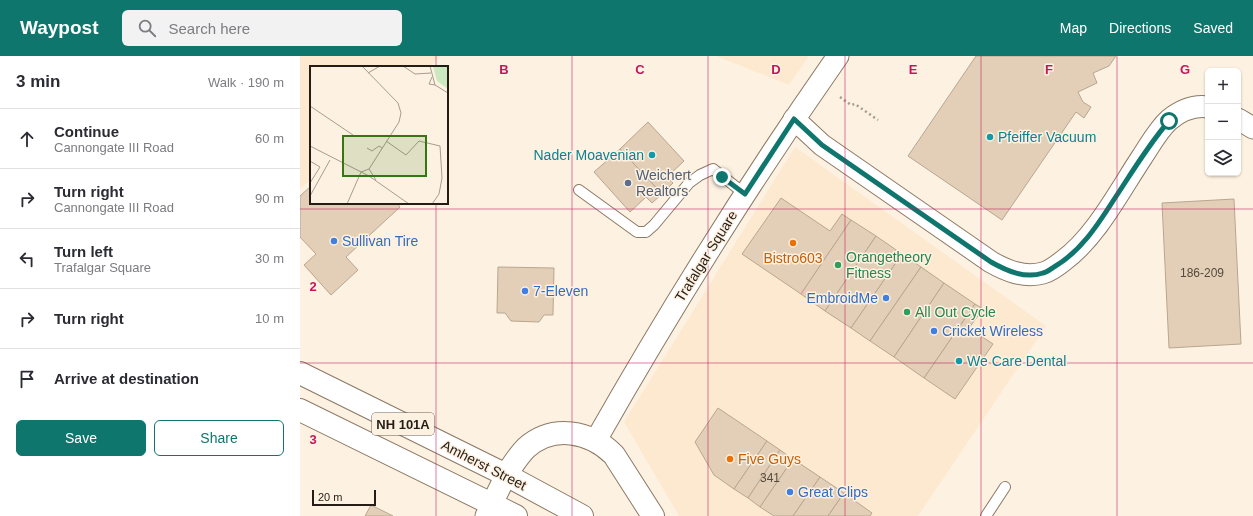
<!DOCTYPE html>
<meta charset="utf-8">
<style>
body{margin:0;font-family:Arial,sans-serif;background:#f2f2f3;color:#2b2b33}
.controls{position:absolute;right:12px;top:12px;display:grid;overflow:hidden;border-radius:6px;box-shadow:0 1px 3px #0004}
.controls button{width:36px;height:36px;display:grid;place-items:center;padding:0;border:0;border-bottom:1px solid #e1e1e2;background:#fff;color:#2b2b33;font:20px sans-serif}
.scale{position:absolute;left:12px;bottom:10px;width:64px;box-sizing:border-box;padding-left:4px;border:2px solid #251d15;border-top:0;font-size:11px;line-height:14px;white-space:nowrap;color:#251d15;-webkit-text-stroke:3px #fdf1e2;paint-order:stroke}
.stop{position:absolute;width:12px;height:12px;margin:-9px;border:3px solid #0f766e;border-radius:50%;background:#fff}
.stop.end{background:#0f766e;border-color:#fff;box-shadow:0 1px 4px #0008}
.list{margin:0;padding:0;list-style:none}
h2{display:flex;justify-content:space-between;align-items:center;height:52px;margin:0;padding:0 16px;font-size:17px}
h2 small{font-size:13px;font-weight:400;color:#7c7c81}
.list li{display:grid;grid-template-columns:26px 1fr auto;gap:12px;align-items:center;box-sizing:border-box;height:60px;padding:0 16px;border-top:1px solid #e1e1e2}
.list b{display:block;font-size:15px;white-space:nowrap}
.list p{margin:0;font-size:13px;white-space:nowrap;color:#7c7c81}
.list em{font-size:13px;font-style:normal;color:#7c7c81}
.actions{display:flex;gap:8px;padding:12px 16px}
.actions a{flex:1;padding:9px 0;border:1px solid #0f766e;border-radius:6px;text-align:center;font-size:14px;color:#0f766e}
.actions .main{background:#0f766e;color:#fff}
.icon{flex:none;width:22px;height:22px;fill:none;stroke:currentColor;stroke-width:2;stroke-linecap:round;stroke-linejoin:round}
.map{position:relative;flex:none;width:953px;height:460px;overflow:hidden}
header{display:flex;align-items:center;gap:24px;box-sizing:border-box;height:56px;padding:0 20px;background:#0f766e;color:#fff}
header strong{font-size:19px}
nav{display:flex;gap:22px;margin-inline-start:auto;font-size:14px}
.search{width:280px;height:36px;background:#f2f2f3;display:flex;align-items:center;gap:10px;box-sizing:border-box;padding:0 14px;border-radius:6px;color:#7c7c81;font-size:15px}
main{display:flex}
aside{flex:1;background:#fff}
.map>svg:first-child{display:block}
.built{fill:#fde9d0}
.building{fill:#e3cfb7;stroke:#b9a68f}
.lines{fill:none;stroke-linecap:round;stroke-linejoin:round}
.service-casing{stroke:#8c7a64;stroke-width:12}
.minor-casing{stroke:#8c7a64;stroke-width:23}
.trunk-casing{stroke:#8c7a64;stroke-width:24}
.path{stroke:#a59b8f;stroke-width:2.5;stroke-dasharray:2 3;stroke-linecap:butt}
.service{stroke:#fff;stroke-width:10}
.minor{stroke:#fff;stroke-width:21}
.trunk{stroke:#fff;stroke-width:22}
.route{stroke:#0f766e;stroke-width:5}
.grid{fill:none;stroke:#c2185b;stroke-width:1;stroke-opacity:0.55}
.culture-dot{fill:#0f9aa8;stroke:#fdf1e2;stroke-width:1.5}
.service-dot{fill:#5c6f8a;stroke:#fdf1e2;stroke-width:1.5}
.shop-dot{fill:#3f7fe0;stroke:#fdf1e2;stroke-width:1.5}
.food-dot{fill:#e8710a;stroke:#fdf1e2;stroke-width:1.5}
.leisure-dot{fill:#2e9e5b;stroke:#fdf1e2;stroke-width:1.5}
.labels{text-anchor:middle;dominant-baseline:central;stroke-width:3;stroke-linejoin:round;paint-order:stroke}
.number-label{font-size:12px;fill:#544a3e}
.shield{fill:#fdf1e2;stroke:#665d52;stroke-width:1}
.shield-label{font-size:13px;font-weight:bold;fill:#251d15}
.culture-label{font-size:14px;fill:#0d838f;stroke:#fdf1e2;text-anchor:start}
.service-label{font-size:14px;fill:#4e5e75;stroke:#fdf1e2;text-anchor:start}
.shop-label{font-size:14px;fill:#366cbe;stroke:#fdf1e2;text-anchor:start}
.street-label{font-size:14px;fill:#251d15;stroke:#fdf1e2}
.leisure-label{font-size:14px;fill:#27864d;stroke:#fdf1e2;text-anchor:start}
.food-label{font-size:14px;fill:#c56008;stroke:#fdf1e2}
.inset-road{fill:none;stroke:#a79c90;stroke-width:1}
.view{fill:#347613;fill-opacity:0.15;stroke:#347613;stroke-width:2}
.inset-edge{fill:none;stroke:#251d15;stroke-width:2}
.grid-label{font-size:13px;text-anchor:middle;font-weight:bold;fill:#c2185b;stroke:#fdf1e2;stroke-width:3;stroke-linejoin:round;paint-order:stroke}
</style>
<header>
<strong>Waypost</strong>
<div class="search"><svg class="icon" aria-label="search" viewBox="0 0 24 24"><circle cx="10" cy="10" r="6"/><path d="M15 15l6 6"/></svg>Search here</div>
<nav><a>Map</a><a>Directions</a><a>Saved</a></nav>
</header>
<main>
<aside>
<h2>3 min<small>Walk · 190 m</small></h2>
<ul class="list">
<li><svg class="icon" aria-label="ahead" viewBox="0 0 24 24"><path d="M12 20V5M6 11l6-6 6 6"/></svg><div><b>Continue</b><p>Cannongate III Road</p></div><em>60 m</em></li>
<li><svg class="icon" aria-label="right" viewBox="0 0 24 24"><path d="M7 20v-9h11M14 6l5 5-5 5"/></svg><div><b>Turn right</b><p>Cannongate III Road</p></div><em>90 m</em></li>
<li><svg class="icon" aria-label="left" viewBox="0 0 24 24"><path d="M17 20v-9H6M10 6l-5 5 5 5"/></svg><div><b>Turn left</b><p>Trafalgar Square</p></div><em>30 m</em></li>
<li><svg class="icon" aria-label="right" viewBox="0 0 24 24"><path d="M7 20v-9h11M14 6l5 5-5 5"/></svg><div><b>Turn right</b></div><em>10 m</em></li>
<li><svg class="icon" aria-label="arrive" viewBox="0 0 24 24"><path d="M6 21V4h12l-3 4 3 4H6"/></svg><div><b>Arrive at destination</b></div></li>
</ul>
<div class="actions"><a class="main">Save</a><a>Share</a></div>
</aside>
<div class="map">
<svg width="953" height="460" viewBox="0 0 953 460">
<rect width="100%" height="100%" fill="#fdf1e2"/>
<g class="built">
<path d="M 0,0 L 141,0 L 129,11 L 11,11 L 11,123 L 0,133 Z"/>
<path d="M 416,0 L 509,0 L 489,29 Z"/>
<path d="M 495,91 L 746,270 L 618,460 L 379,460 L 324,366 Z"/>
</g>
<g class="building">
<path d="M 676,0 L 816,0 L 809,10 L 793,17 L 797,27 L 778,36 L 783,46 L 791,51 L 784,62 L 776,56 L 702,164 L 608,100 Z"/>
<path d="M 348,66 L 384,105 L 367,121 L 373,127 L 362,138 L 320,93 Z"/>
<path d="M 320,93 L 362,138 L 352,147 L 346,141 L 330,156 L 294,116 Z"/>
<path d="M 11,130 L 11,147 L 97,147 L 100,151 L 46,201 L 58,214 L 31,239 L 4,209 L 16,198 L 0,181 L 0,140 Z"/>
<path d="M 481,142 L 530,175 L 542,158 L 551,164 L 501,238 L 442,198 Z"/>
<path d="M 934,143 L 941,288 L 869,292 L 862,147 Z"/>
<path d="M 551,164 L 576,180 L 525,255 L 501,238 Z"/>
<path d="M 576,180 L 602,198 L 551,272 L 525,255 Z"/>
<path d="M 602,198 L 621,211 L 570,285 L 551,272 Z"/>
<path d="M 198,211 L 254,212 L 253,259 L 244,259 L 239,266 L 211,265 L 205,257 L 197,257 Z"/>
<path d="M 621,211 L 644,227 L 594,301 L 570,285 Z"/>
<path d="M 644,227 L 675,248 L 624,322 L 594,301 Z"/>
<path d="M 675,248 L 683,253 L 669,272 L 693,288 L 655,343 L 624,322 Z"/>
<path d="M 418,352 L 467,385 L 434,433 L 414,419 L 395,386 Z"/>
<path d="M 467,385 L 480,394 L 448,442 L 434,433 Z"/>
<path d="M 480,394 L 493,403 L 460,451 L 448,442 Z"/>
<path d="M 493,403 L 520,421 L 493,460 L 474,460 L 460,451 Z"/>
<path d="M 520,421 L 544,437 L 528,460 L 493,460 Z"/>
<path d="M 544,437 L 572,457 L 570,460 L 528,460 Z"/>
<path d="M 71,449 L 93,460 L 65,460 Z"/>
</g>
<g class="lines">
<g class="service-casing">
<g id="service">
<path d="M 279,134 L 337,176 L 346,176 L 354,169 L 389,127 L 400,119 L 413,113 L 445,138"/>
<path d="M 686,460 L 705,431"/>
</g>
</g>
<g class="minor-casing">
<g id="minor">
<path d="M 494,63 L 522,89 L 691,206 C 707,215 724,222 743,217 C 750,215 758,209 763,205 C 796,181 820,134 842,101 C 850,89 858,74 869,64 C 880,55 894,49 908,51"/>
<path d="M 938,63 L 953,72"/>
<path d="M 296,384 C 371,252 451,124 538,0"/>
<path d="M 186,460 L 206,419"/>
</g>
</g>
<g class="trunk-casing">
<g id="trunk">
<path d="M 0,317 L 206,419 L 282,460"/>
<path d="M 0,354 L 216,460"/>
<path d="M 206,419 C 212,410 218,400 226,392 C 253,368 290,375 314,399 L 353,460"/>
</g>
</g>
<path class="path" d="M 540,41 L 551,49 L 555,48 L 578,64"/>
<use href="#service" class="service"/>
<use href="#minor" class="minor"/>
<use href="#trunk" class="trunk"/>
</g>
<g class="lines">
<path class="route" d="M 422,121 L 445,138 L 494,63 L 522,89 L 691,206 C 707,215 725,223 743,217 C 747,216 751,213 754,211 C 780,196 797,170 813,145 C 831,118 848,89 869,65"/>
</g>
<path class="grid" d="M 136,0 L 136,11M 272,0 L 272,460M 408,0 L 408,460M 545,0 L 545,460M 681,0 L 681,460M 817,0 L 817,460M 136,147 L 136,460M 0,153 L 953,153M 0,307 L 953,307"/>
<g class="culture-dot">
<circle cx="690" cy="81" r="4"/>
<circle cx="352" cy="99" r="4"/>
<circle cx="659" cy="305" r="4"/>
</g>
<circle class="service-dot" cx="328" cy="127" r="4"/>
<g class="shop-dot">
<circle cx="34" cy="185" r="4"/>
<circle cx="225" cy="235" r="4"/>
<circle cx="586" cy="242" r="4"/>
<circle cx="634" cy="275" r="4"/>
<circle cx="490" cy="436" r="4"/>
</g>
<g class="food-dot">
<circle cx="493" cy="187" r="4"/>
<circle cx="430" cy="403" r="4"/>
</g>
<g class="leisure-dot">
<circle cx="538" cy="209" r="4"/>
<circle cx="607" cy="256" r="4"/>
</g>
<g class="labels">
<g class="number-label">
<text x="902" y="217">186-209</text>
<text x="470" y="422">341</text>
</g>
<rect class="shield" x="72" y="357" width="62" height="22" rx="3"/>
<g class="shield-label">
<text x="103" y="368">NH 101A</text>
</g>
<g class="culture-label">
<text x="698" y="81">Pfeiffer Vacuum</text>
<text x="344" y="99" text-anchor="end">Nader Moavenian</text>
<text x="667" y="305">We Care Dental</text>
</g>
<g class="service-label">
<text x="336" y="119">Weichert<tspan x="336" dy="16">Realtors</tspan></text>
</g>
<g class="shop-label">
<text x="42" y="185">Sullivan Tire</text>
<text x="233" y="235">7-Eleven</text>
<text x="578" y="242" text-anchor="end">EmbroidMe</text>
<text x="642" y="275">Cricket Wireless</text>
<text x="498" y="436">Great Clips</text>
</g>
<g class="street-label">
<text transform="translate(406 200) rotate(-58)">Trafalgar Square</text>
<text transform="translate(184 409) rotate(27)">Amherst Street</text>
</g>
<g class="leisure-label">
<text x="546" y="201">Orangetheory<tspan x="546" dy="16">Fitness</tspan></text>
<text x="615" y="256">All Out Cycle</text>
</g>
<g class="food-label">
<text x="493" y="202">Bistro603</text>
<text x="438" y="403" text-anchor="start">Five Guys</text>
</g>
</g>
<g transform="translate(10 10)">
<rect width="138" height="138" fill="#fdf1e2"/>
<path d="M 123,0 L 138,0 L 138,23 L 127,15 Z" fill="#cbe9bf"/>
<path class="inset-road" d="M 52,0 L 88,37 L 91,47 L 89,56 L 59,103M 93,0 L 105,8 L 121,7M 120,0 L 125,19 L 138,27M 58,7 L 70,0M 122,11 L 119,18 L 125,19M 0,40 L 43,69M 76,75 L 96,89 L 109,75 L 130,80 L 132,112 L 129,128 L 122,138M 0,80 L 59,110 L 99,138M 57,82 L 62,85 L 69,80 L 72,82M 0,95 L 10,101 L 0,117M 51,106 L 59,103 L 66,114M 0,130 L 20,94M 37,138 L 51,106"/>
<path class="view" d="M 33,70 L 116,70 L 116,110 L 33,110 Z"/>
<rect width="138" height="138" class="inset-edge"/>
</g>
<g class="grid-label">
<text x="204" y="18">B</text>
<text x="340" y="18">C</text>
<text x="476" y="18">D</text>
<text x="613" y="18">E</text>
<text x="749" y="18">F</text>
<text x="885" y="18">G</text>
<text x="13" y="235">2</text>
<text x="13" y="388">3</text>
</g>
</svg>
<div class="controls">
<button>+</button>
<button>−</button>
<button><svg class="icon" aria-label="layers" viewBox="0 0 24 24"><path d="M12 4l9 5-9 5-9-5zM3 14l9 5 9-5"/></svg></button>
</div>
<div class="scale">20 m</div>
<div class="stop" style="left:869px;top:65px"></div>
<div class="stop end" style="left:422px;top:121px"></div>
</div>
</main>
